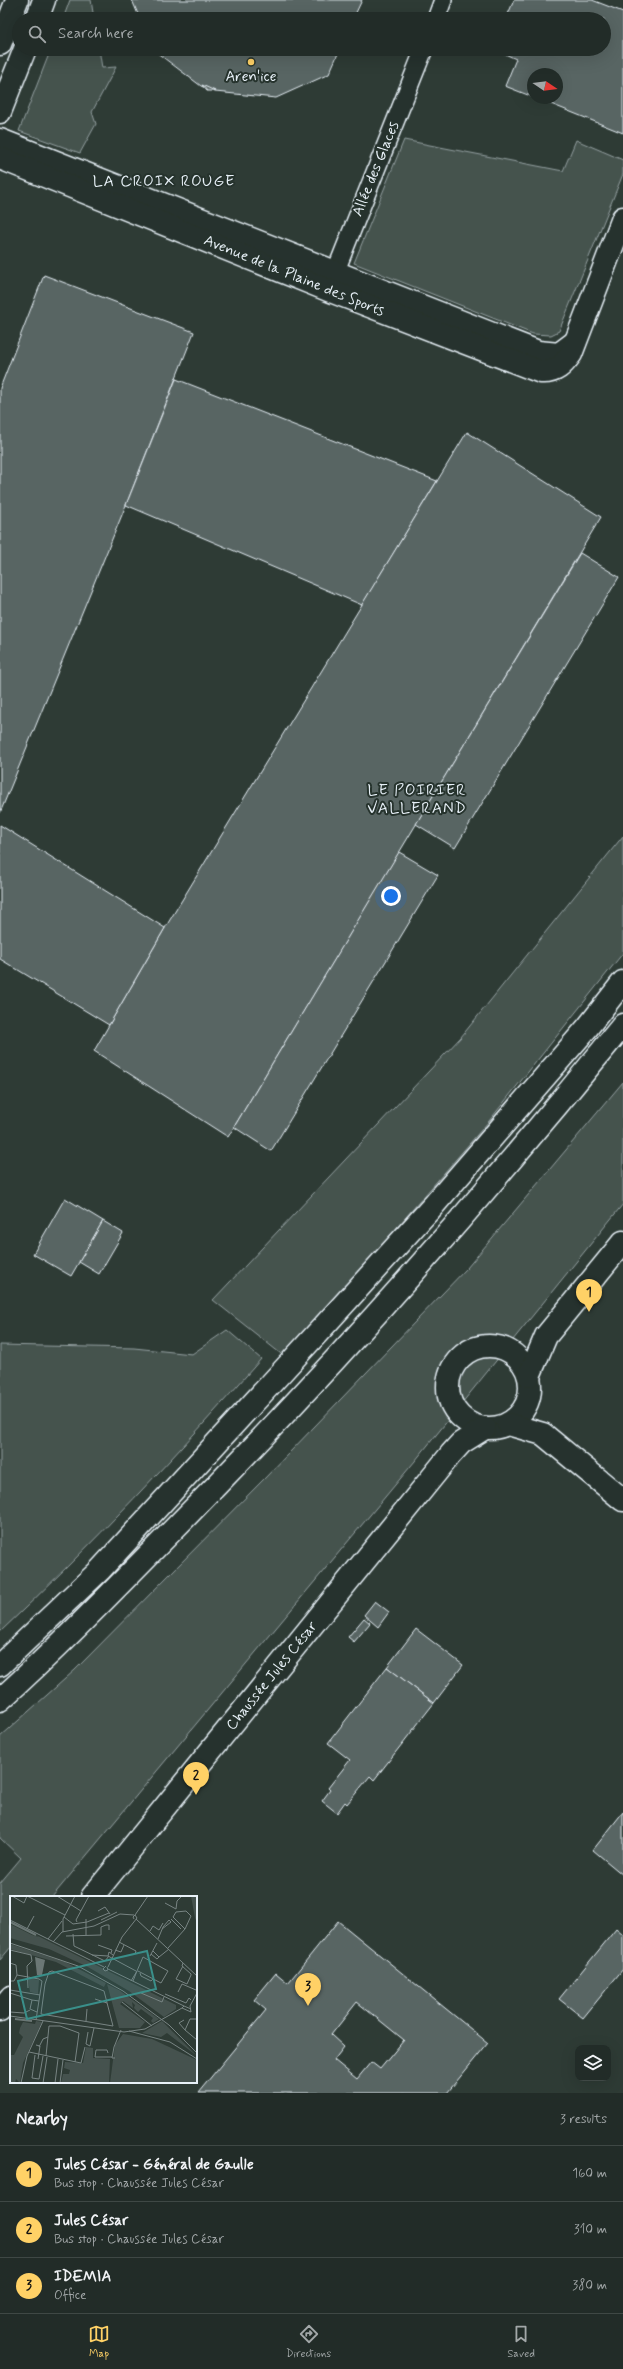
<!DOCTYPE html>
<meta charset="utf-8">
<style>
body{margin:0;font-family:Mynerve,sans-serif;background:#2a3430;color:#f1f3f6}
.controls{position:absolute;right:12px;bottom:12px;display:grid;overflow:hidden;border-radius:8px;box-shadow:0 4px 16px #0002}
.controls button{width:36px;height:36px;display:grid;place-items:center;padding:0;border:0;border-bottom:1px solid #3f4845;background:#222c28;color:#f1f3f6;font:20px sans-serif}
.compass{position:absolute;left:527px;top:68px;width:36px;height:36px;border-radius:50%;background:#222c28;box-shadow:0 4px 16px #0002;rotate:103deg}
.you{position:absolute;left:391px;top:896px;width:14px;height:14px;margin:-10px;border:3px solid #fff;border-radius:50%;background:#1a73e8;box-shadow:0 0 0 6px #1a73e833}
.badge{display:grid;place-items:center;width:26px;height:26px;border-radius:50%;background:#ffd166;color:#111;font-size:13px;font-weight:700}
.pin{position:absolute;translate:-50% -33px;filter:drop-shadow(0 1px 2px #0008)}
.pin::after{content:'';position:absolute;top:21px;width:14px;height:12px;background:inherit;clip-path:polygon(0 0,100% 0,50% 100%)}
.list{margin:0;padding:0;list-style:none}
h2{display:flex;justify-content:space-between;align-items:center;height:52px;margin:0;padding:0 16px;font-size:17px}
h2 small{font-size:13px;font-weight:400;color:#a2a7a8}
.list li{display:grid;grid-template-columns:26px 1fr auto;gap:12px;align-items:center;box-sizing:border-box;height:56px;padding:0 16px;border-top:1px solid #3f4845}
.list b{display:block;font-size:15px;white-space:nowrap}
.list p{margin:0;font-size:13px;white-space:nowrap;color:#a2a7a8}
.list em{font-size:13px;font-style:normal;color:#a2a7a8}
.icon{flex:none;width:22px;height:22px;fill:none;stroke:currentColor;stroke-width:2;stroke-linecap:round;stroke-linejoin:round}
.map{position:relative;flex:none;width:623px;height:2093px;overflow:hidden}
.search{position:absolute;background:#222c28;box-shadow:0 4px 16px #0002;left:12px;right:12px;top:12px;height:44px;display:flex;align-items:center;gap:10px;box-sizing:border-box;padding:0 14px;border-radius:22px;color:#a2a7a8;font-size:15px}
.sheet{height:220px;background:#222c28}
nav{display:flex;justify-content:space-around;align-items:center;box-sizing:border-box;height:56px;border-top:1px solid #3f4845;background:#222c28;font-size:11px;color:#a2a7a8}
nav a{display:grid;justify-items:center;gap:2px}
nav .on{color:#ffd166}
.map>svg:first-child{display:block}
.green{fill:#45524e;stroke:#96a2a3}
.building{fill:#596563;stroke:#e8f1f8;fill-rule:evenodd}
.lines{fill:none;stroke-linecap:round;stroke-linejoin:round}
.pedestrian-casing{stroke:#e8f1f8;stroke-width:20}
.minor-casing{stroke:#e8f1f8;stroke-width:25}
.secondary-casing{stroke:#e8f1f8;stroke-width:25}
.trunk-casing{stroke:#e8f1f8;stroke-width:25}
.pedestrian{stroke:#26332d;stroke-width:17}
.minor{stroke:#26332d;stroke-width:22}
.secondary{stroke:#26332d;stroke-width:22}
.trunk{stroke:#26332d;stroke-width:22}
.poi-dot{fill:#ffd166;stroke:#26332d;stroke-width:1.5}
.labels{text-anchor:middle;dominant-baseline:central;stroke-width:4;stroke-linejoin:round;paint-order:stroke}
.poi-label{font-size:15px;fill:#e8f1f8;stroke:#26332d}
.street-label{font-size:15px;fill:#e8f1f8;stroke:#26332d}
.neighbourhood-label{font-size:16px;letter-spacing:1px;fill:#e8f1f8;stroke:#26332d}
.inset-river{fill:none;stroke:#6b7775;stroke-width:2}
.inset-road{fill:none;stroke:#788483;stroke-width:1}
.view{fill:#3a8f8a;fill-opacity:0.15;stroke:#3a8f8a;stroke-width:2}
.inset-edge{fill:none;stroke:#e8f1f8;stroke-width:2}
</style>
<div class="map">
<svg width="623" height="2093" viewBox="0 0 623 2093">
<rect width="100%" height="100%" fill="#2e3b35"/>
<filter id="ink" filterUnits="userSpaceOnUse"><feTurbulence type="fractalNoise" baseFrequency=".025" numOctaves="2"/><feDisplacementMap in="SourceGraphic" scale="8" xChannelSelector="R" yChannelSelector="G"/><feConvolveMatrix kernelMatrix="1 2 1 2 8 2 1 2 1" color-interpolation-filters="sRGB"/></filter>
<g filter="url(#ink)">
<g class="green">
<path d="M 70,0 L 91,0 L 94,19 L 63,19 Z"/>
<path d="M 51,49 L 99,49 L 102,68 L 116,67 L 92,112 L 96,124 L 80,153 L 19,131 Z"/>
<path d="M 404,140 L 563,171 L 576,140 L 623,160 L 623,174 L 559,331 L 551,335 L 533,334 L 354,263 Z"/>
<path d="M 623,836 L 623,953 L 489,1121 L 285,1357 L 213,1300 L 461,1037 Z"/>
<path d="M 623,1082 L 623,1204 L 415,1461 L 52,1897 L 11,1897 L 11,1947 L 0,1960 L 0,1883 L 21,1858 L 0,1838 L 0,1737 L 75,1670 L 264,1479 L 467,1268 Z"/>
<path d="M 227,1330 L 261,1359 C 178,1454 92,1545 0,1632 L 0,1345 L 134,1348 L 192,1354 Z"/>
</g>
<g class="building">
<path d="M 132,0 L 362,0 L 353,19 L 140,19 Z"/>
<path d="M 514,0 L 592,0 L 623,12 L 623,133 L 536,98 L 557,98 L 557,74 L 533,74 L 533,97 L 505,86 L 516,59 L 494,49 L 604,49 L 604,19 L 506,19 Z"/>
<path d="M 152,49 L 340,49 L 329,74 L 276,98 L 215,92 L 201,86 Z"/>
<path d="M 202,85 L 215,91 L 207,91 Z"/>
<path d="M 44,275 L 194,332 L 126,505 L 0,813 L 0,388 Z"/>
<path d="M 176,379 L 437,481 L 362,605 L 126,505 Z"/>
<path d="M 467,432 L 601,517 L 228,1137 L 94,1051 L 165,928 Z"/>
<path d="M 580,553 L 619,577 L 455,848 L 416,824 Z"/>
<path d="M 0,825 L 165,928 L 109,1025 L 0,959 Z"/>
<path d="M 399,852 L 438,875 L 271,1151 L 234,1127 Z"/>
<path d="M 65,1198 L 103,1221 L 71,1276 L 33,1254 Z"/>
<path d="M 103,1221 L 123,1233 L 99,1274 L 79,1262 Z"/>
<path d="M 375,1601 L 389,1612 L 378,1627 L 364,1615 Z"/>
<path d="M 364,1618 L 370,1623 L 354,1642 L 348,1637 Z"/>
<path d="M 416,1629 L 463,1665 L 434,1703 L 387,1667 Z"/>
<path d="M 387,1667 L 434,1703 L 374,1780 L 370,1776 L 347,1804 L 345,1802 L 337,1813 L 322,1801 L 330,1790 L 328,1788 L 350,1760 L 328,1743 Z"/>
<path d="M 623,1812 L 623,1875 L 593,1850 Z"/>
<path d="M 338,1921 L 488,2043 L 447,2093 L 198,2093 L 266,2010 L 254,2000 L 276,1973 L 288,1983 ZM 357,2002 L 404,2040 L 380,2069 L 371,2062 L 357,2079 L 334,2060 L 344,2047 L 331,2035 Z"/>
<path d="M 616,1929 L 623,1935 L 623,1969 L 583,2018 L 559,1999 Z"/>
</g>
<g class="lines">
<g class="pedestrian-casing">
<g id="pedestrian">
<path d="M 436,19 L 443,0"/>
<path d="M 331,283 L 424,49"/>
</g>
</g>
<g class="minor-casing">
<g id="minor">
<path d="M 0,140 L 538,352 L 559,354 L 575,342"/>
<path d="M 0,158 L 328,290 L 541,372 C 556,373 563,365 571,354 L 623,218"/>
</g>
</g>
<g class="secondary-casing">
<g id="secondary">
<path d="M 37,19 L 44,0"/>
<path d="M 0,44 L 17,0"/>
<path d="M 0,112 L 25,49"/>
<circle cx="489" cy="1387" r="41"/>
<path d="M 529,1376 L 546,1336 L 623,1242"/>
<path d="M 508,1424 L 543,1434 L 623,1500"/>
<path d="M 92,1897 L 451,1454 L 461,1443 L 485,1428"/>
<path d="M 0,2010 L 11,1997"/>
</g>
</g>
<g class="trunk-casing">
<g id="trunk">
<path d="M 0,1665 L 100,1570 L 323,1327 L 433,1206 L 587,1028 L 623,982"/>
<path d="M 0,1700 C 58,1648 113,1591 168,1535 C 328,1373 480,1202 623,1025"/>
</g>
</g>
<use href="#pedestrian" class="pedestrian"/>
<use href="#minor" class="minor"/>
<use href="#secondary" class="secondary"/>
<use href="#trunk" class="trunk"/>
</g>
</g>
<circle class="poi-dot" cx="251" cy="62" r="4"/>
<g class="labels">
<g class="poi-label">
<text x="251" y="77">Aren'ice</text>
</g>
<g class="street-label">
<text transform="translate(376 169) rotate(-68)">Allée des Glaces</text>
<text transform="translate(294 276) rotate(22)">Avenue de la Plaine des Sports</text>
<text transform="translate(272 1676) rotate(-51)">Chaussée Jules César</text>
</g>
<g class="neighbourhood-label">
<text x="164" y="181">LA CROIX ROUGE</text>
<text x="417" y="790">LE POIRIER<tspan x="417" dy="18">VALLERAND</tspan></text>
</g>
</g>
<g transform="translate(10 1896)">
<rect width="187" height="187" fill="#2e3b35"/>
<path d="M 181,0 L 187,0 L 187,27 L 185,22 ZM 0,26 L 166,109 L 166,113 L 154,121 L 119,95 L 78,71 L 39,53 L 0,42 L 0,28 L 22,39 L 29,41 ZM 0,48 L 55,66 L 96,87 L 94,91 L 46,66 L 0,53 ZM 18,82 L 29,84 L 28,98 L 20,96 ZM 97,88 L 109,94 L 149,123 L 143,127 L 141,125 L 143,122 L 131,113 L 128,116 L 124,112 L 125,109 L 122,106 L 123,112 L 113,105 L 110,108 L 135,126 L 130,132 L 109,132 ZM 26,125 L 32,126 L 13,167 L 10,187 L 6,183 L 5,187 L 0,187 L 0,159 L 4,159 L 13,141 L 9,137 L 10,132 L 13,126 L 25,128 ZM 152,125 L 187,160 L 157,137 L 151,141 L 132,137 ZM 113,138 L 142,143 L 187,164 L 187,187 L 100,187 L 105,149 ZM 76,151 L 83,152 L 83,162 L 100,163 L 99,187 L 51,187 L 53,178 L 59,178 L 60,174 L 54,172 L 55,166 L 73,167 Z" fill="#45524e"/>
<path d="M 25,61 L 35,64 L 32,79 L 27,79 Z" fill="#6b7775"/>
<path class="inset-river" d="M 0,26 L 26,39M 5,123 L 22,125"/>
<path class="inset-road" d="M 2,0 L 14,7 L 17,0M 17,0 L 55,19M 47,0 L 71,15M 155,7 L 166,13 L 167,5 L 172,0M 88,15 L 95,11 L 100,18M 125,19 L 138,0M 54,21 L 63,28 L 77,26 L 99,17M 76,23 L 76,39M 126,23 L 187,80M 161,23 L 171,33M 0,24 L 94,71M 91,24 L 107,16M 67,26 L 66,24 L 79,0M 17,33 L 24,20M 140,35 L 143,30 L 149,34 L 153,27M 53,36 L 53,23 L 65,0M 63,38 L 64,50 L 95,65 L 99,60M 56,40 L 91,39 L 91,31 L 96,29 L 99,29 L 99,34M 38,43 L 52,25M 148,43 L 153,31 L 159,24 L 161,26 L 152,33M 43,46 L 52,36 L 84,30 L 110,18 L 124,19M 109,46 L 126,55 L 125,58M 0,47 L 68,70 L 113,95 L 159,129 L 187,157M 88,49 L 102,54 L 101,57M 158,52 L 175,33 L 163,21 L 166,16 L 176,15 L 181,20 L 175,33M 0,54 L 21,59 L 22,65 L 17,70 L 18,92M 105,54 L 111,56 L 114,49M 141,58 L 147,63 L 149,61 L 143,55M 82,59 L 98,60M 103,59 L 99,56 L 98,60 L 126,75M 140,60 L 147,47M 149,61 L 159,53M 0,67 L 6,69 L 7,79 L 4,85 L 0,85M 96,70 L 93,73 L 95,75 L 98,74 L 97,71M 173,70 L 166,83 L 177,88 L 181,79 L 181,78 L 172,70 L 173,67M 98,71 L 112,41 L 127,22 L 125,19 L 123,21 L 124,23M 98,73 L 174,110M 42,75 L 94,95 L 103,130 L 31,118 L 35,88 L 39,76 ZM 127,75 L 133,61 L 158,75 L 151,87 L 128,75M 130,77 L 131,80 L 141,85 L 143,83M 7,79 L 29,83M 121,85 L 127,75 L 123,85M 0,94 L 30,99M 168,96 L 172,88 L 186,94M 0,97 L 22,104M 131,97 L 152,106 L 154,101M 155,98 L 176,107 L 179,102 L 181,104M 85,103 L 97,107M 112,106 L 142,130M 181,113 L 174,110 L 172,112 L 181,116 L 180,110 L 187,97M 0,116 L 14,117 L 20,114M 27,116 L 20,113 L 22,104 L 29,105M 0,120 L 114,136 L 135,133 L 172,112M 187,123 L 180,123 L 175,134 L 187,144M 26,124 L 32,85 L 29,83M 174,124 L 169,127 L 175,134M 76,125 L 77,113M 119,135 L 160,146 L 187,163M 78,136 L 76,148 L 80,150 L 84,132M 26,149 L 30,150 L 28,163M 29,151 L 33,143 L 38,141M 19,156 L 71,167 L 75,151M 98,157 L 97,154 L 86,154 L 85,161 L 102,161M 25,159 L 22,182 L 29,183 L 33,160M 36,160 L 39,130 L 50,130 L 69,137 L 65,166M 105,162 L 102,162 L 104,151 L 111,134M 11,187 L 17,160 L 33,125M 33,187 L 37,161M 45,187 L 48,163M 50,187 L 53,164"/>
<path class="view" d="M 137,55 L 146,93 L 17,123 L 8,85 Z"/>
<rect width="187" height="187" class="inset-edge"/>
</g>
</svg>
<div class="controls">
<button><svg class="icon" aria-label="layers" viewBox="0 0 24 24"><path d="M12 4l9 5-9 5-9-5zM3 14l9 5 9-5"/></svg></button>
</div>
<svg class="compass" viewBox="-18 -18 36 36"><path d="M0-13l5 13h-10z" fill="#e53935"/><path d="M0 13l5-13h-10z" fill="#a2a7a8"/></svg>
<div class="you"></div>
<div class="pin badge" style="left:589px;top:1312px">1</div>
<div class="pin badge" style="left:196px;top:1795px">2</div>
<div class="pin badge" style="left:308px;top:2006px">3</div>
<div class="search"><svg class="icon" aria-label="search" viewBox="0 0 24 24"><circle cx="10" cy="10" r="6"/><path d="M15 15l6 6"/></svg>Search here</div>
</div>
<section class="sheet">
<h2>Nearby<small>3 results</small></h2>
<ul class="list">
<li><span class="badge">1</span><div><b>Jules César - Général de Gaulle</b><p>Bus stop · Chaussée Jules César</p></div><em>160 m</em></li>
<li><span class="badge">2</span><div><b>Jules César</b><p>Bus stop · Chaussée Jules César</p></div><em>310 m</em></li>
<li><span class="badge">3</span><div><b>IDEMIA</b><p>Office</p></div><em>380 m</em></li>
</ul>
</section>
<nav>
<a class="on"><svg class="icon" aria-label="map" viewBox="0 0 24 24"><path d="M3 6l6-2 6 2 6-2v14l-6 2-6-2-6 2zM9 4v14M15 6v14"/></svg>Map</a>
<a><svg class="icon" aria-label="directions" viewBox="0 0 24 24"><path d="M12 3l9 9-9 9-9-9zM9 14v-3h6M13 9l2 2-2 2"/></svg>Directions</a>
<a><svg class="icon" aria-label="saved" viewBox="0 0 24 24"><path d="M7 4h10v16l-5-4-5 4z"/></svg>Saved</a>
</nav>
